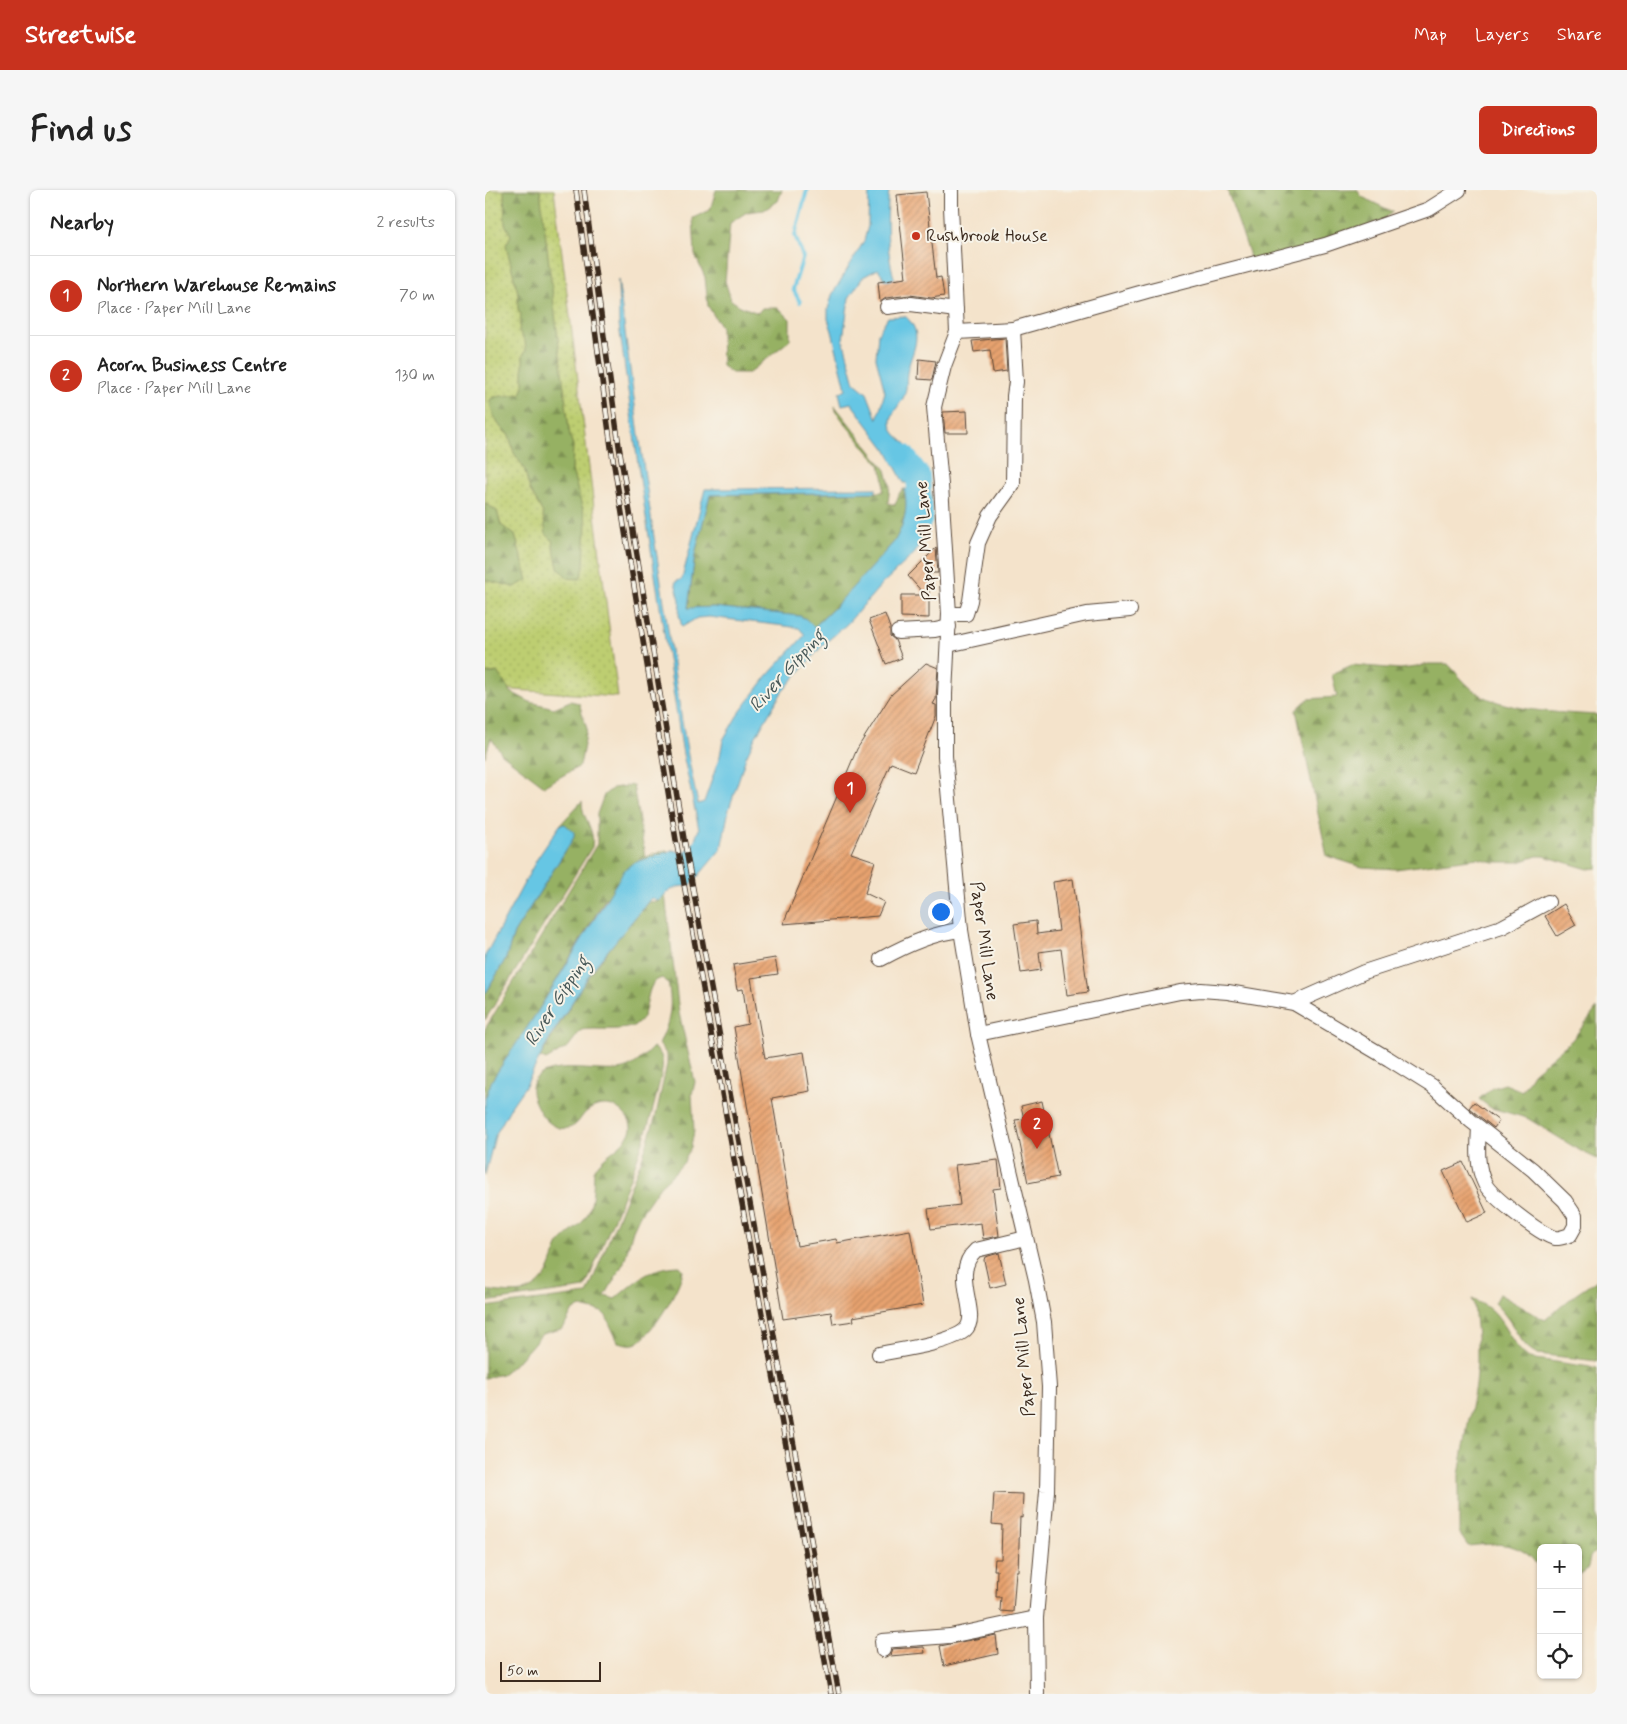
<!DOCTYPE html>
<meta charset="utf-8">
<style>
body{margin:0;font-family:Mynerve,sans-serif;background:#f6f6f6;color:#222}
.controls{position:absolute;right:15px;bottom:15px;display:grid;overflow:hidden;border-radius:8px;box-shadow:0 1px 4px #0004}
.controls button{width:45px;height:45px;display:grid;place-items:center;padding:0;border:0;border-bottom:1px solid #e0e0e0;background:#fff;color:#222;font:25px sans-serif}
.scale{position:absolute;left:15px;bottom:12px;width:101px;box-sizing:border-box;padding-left:5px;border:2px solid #3b2a1e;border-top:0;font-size:14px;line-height:18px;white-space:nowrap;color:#3b2a1e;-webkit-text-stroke:4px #f7f3e8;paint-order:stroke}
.you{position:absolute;left:455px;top:721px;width:18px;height:18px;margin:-12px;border:4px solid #fff;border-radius:50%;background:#1a73e8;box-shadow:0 0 0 8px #1a73e833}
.badge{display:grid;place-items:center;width:32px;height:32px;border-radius:50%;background:#c8321e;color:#fff;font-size:16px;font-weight:700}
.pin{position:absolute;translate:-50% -41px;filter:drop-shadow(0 1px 2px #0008)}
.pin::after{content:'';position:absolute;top:26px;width:18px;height:15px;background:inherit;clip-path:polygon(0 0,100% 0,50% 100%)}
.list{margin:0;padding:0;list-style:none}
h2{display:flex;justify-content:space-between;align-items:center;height:65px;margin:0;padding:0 20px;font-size:21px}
h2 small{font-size:16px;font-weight:400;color:#767676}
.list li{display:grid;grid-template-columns:32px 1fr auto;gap:15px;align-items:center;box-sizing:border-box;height:80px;padding:0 20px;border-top:1px solid #e0e0e0}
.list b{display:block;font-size:19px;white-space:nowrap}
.list p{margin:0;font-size:16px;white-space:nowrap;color:#767676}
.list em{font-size:16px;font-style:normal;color:#767676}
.icon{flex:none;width:28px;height:28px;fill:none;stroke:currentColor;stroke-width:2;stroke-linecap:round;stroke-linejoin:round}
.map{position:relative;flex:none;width:1112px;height:1504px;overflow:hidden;border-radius:8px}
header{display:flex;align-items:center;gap:30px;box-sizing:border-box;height:70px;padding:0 25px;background:#c8321e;color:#fff}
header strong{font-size:24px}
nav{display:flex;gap:28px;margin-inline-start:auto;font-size:18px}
.intro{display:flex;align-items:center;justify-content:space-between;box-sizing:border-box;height:120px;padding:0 30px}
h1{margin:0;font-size:35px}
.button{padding:12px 22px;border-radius:8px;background:#c8321e;color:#fff;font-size:18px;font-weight:700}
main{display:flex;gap:30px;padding:0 30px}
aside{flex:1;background:#fff;border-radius:8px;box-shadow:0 1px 4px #0004}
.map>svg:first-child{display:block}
.grass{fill:url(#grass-dots);stroke:#7c7c48}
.forest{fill:url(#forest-firs);stroke:#686e40}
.water{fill:#66c6e4;stroke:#507881}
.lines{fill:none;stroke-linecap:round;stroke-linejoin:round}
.stream{stroke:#66c6e4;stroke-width:4}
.river{stroke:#66c6e4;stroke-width:24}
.building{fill:url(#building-hatch)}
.minor-casing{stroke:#574638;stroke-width:16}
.minor{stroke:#fff;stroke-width:14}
.rail-casing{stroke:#3b2a1e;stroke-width:5.5}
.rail{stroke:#f7f3e8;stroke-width:4;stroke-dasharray:11;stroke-linecap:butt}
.poi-dot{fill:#c8321e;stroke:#f7f3e8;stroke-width:2}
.labels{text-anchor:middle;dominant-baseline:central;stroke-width:4;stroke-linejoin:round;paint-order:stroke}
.poi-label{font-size:18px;fill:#3b2a1e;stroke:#f7f3e8;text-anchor:start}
.street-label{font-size:18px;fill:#3b2a1e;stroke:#f7f3e8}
.water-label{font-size:19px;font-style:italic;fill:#485959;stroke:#f7f3e8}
</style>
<header>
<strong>Streetwise</strong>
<nav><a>Map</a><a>Layers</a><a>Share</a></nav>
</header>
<div class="intro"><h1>Find us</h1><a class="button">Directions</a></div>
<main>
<aside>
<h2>Nearby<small>2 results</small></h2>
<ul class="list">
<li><span class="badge">1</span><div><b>Northern Warehouse Remains</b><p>Place · Paper Mill Lane</p></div><em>70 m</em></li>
<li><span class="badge">2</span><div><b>Acorn Business Centre</b><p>Place · Paper Mill Lane</p></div><em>130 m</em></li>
</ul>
</aside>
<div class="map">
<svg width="1112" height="1504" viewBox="0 0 1112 1504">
<defs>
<pattern id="grass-dots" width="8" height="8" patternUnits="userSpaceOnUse" patternTransform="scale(1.25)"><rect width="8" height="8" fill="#bdce71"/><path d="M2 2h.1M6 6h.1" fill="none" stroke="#a3b161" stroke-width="1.8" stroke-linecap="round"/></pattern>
<pattern id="forest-firs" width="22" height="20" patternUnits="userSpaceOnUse" patternTransform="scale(1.25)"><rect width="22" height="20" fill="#96b163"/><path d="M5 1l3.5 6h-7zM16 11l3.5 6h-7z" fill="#7c9051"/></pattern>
<pattern id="building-hatch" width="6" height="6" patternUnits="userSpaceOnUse" patternTransform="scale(1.25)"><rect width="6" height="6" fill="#e8a370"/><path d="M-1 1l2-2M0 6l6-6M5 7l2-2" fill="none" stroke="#bd855b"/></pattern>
</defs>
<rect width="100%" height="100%" fill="#f7f3e8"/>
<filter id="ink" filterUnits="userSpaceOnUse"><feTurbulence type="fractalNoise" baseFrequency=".02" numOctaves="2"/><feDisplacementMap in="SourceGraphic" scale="10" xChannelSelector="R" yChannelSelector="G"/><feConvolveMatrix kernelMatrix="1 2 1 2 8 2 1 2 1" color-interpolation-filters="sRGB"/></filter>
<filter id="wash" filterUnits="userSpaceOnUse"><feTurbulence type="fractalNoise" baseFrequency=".0096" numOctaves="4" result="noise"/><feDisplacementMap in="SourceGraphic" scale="20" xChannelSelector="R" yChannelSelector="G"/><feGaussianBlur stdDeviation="1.12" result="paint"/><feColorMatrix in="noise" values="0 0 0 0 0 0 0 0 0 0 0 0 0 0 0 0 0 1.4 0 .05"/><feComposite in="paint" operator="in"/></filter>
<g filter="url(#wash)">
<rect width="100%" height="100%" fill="#f4e3cb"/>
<path class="grass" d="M 0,0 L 69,0 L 133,507 L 0,498 Z"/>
<g class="forest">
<path d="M 19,0 L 55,0 L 85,247 L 88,255 L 87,280 L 101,331 L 99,377 L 95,389 L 83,388 L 73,378 L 67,350 L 61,344 L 58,323 L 45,300 L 39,278 L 29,263 L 24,245 C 14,239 5,221 5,210 L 9,207 L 36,204 L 38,199 L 38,165 L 41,160 L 40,151 L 34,141 L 36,125 L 33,119 L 33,103 L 21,55 L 26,45 L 20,34 Z"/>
<path d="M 231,0 L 297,0 L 293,11 L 279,20 L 262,22 L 245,33 L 240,91 L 246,110 L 255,116 L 273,123 L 277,118 L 294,118 L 305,129 L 305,150 L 264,183 L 247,183 L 237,176 L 236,137 L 223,116 L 220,87 L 210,65 L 208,28 L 225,20 Z"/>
<path d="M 742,0 L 872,0 L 877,7 L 908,22 L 886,39 L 766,82 L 764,63 Z"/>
<path d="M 350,216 L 401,280 L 405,295 L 403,313 L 410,315 L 415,302 L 419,299 C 424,318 419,335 409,352 L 349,418 L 329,437 L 321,429 L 315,426 L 229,417 L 203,419 L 210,364 L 225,305 L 398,302 L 399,290 L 395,275 L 361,235 L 351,221 Z"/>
<path d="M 0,313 L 12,321 L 16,335 L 30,345 L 43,390 L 29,397 L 0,390 Z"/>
<path d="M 943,474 L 963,474 C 971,482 978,492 987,499 C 1013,521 1079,523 1112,525 L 1112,678 L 1103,679 L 1059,666 L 1052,666 L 1034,672 L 1008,672 L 992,668 L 911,679 L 877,677 L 842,666 L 811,520 L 823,509 L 852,507 L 847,484 L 867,475 L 915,479 L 932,477 Z"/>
<path d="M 12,482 L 26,502 L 45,512 L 69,518 L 85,511 L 94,513 L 102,539 L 95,576 L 59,596 L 17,564 L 6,548 L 0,567 L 0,484 Z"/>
<path d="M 148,595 L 160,667 L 182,660 L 185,673 L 136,696 L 120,709 L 53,821 L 7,890 L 0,909 L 0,839 L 112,654 L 112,624 L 119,605 L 128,598 Z"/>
<path d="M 97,611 C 96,628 111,638 107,657 L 0,830 L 0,805 L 21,768 L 29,743 L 89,647 L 80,634 L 75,635 Z"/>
<path d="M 180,704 L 194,823 L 210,892 L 207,904 L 209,941 L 206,957 L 199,972 L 190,982 L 175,996 L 155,1025 L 148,1040 L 139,1072 L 120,1106 L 130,1109 C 152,1090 165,1077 195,1076 L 198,1080 C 196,1097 167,1145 152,1153 C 145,1156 139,1153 133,1152 L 121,1126 L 117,1122 L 96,1117 L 88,1120 L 79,1137 L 76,1139 L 57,1144 L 32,1172 L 17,1184 L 0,1188 L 0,1117 L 102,1104 L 158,966 L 171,925 L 182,874 L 182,865 L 174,854 C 185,832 188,817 183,793 L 178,788 C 157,791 167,824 152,834 C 139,843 112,837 96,840 L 83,857 L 61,870 L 55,867 L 99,793 L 129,753 L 163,712 L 174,711 Z"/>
<path d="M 1112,818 L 1112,969 L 1094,960 L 1042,928 L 1006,918 L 994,909 L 1007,898 L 1020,894 L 1037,901 L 1048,883 L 1087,850 Z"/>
<path d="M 168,857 C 172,860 176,863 177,869 C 179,880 174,892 172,903 C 156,970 126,1034 100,1098 L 0,1112 L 0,1100 C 24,1103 48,1109 62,1083 C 67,1074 69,1063 74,1054 C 81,1044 92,1039 99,1030 C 109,1017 108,996 109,981 C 117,964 138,959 145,942 C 148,936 144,929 140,925 C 130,912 112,912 100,923 C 96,927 94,932 90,935 C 77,944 62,934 55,922 C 51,915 46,906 47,897 C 53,866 117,885 138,879 C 150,876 159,866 168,857 Z"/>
<path d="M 1112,1090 L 1112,1171 L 1053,1164 C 1036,1157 1031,1138 1020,1125 C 1017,1121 1013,1117 1009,1113 L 1014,1104 L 1060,1130 L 1090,1105 Z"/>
<path d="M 987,1109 C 995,1113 1004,1117 1010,1124 C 1023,1139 1028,1157 1044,1168 L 1112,1178 L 1112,1360 L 1105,1367 L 1103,1378 L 1093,1385 L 1093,1358 L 1056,1358 L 1056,1379 C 1051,1375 1048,1368 1042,1364 C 1025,1351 1003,1354 983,1356 L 974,1343 L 974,1285 L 990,1195 L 992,1172 L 992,1147 L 989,1115 Z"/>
</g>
<g class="water">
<path d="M 384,0 L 404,0 C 401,31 401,65 411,94 L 403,99 L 398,86 L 393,79 L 378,87 L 364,108 L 358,149 L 370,193 L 382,203 L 392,229 L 400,202 L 391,168 L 393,143 L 403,127 L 420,126 C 441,144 426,162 422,183 C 421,189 422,197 420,203 C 418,212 408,220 406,230 C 405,245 417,248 425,258 C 433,268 438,281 441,293 L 419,293 L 402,261 L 366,213 L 357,215 L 354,203 L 361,199 L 347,141 L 343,129 L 343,119 L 347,105 L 379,51 L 383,36 Z"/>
<path d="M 133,89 C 147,197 162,305 179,412 C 189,480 198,548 213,614 L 219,612 L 235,566 L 238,550 L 252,526 L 283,485 L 320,445 L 314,438 L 300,436 L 224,427 L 212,428 L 197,437 L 194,425 L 195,410 L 190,392 L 197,389 L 220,299 L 391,298 L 391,302 L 225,305 L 210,364 L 203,418 L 229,417 L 315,426 L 321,429 L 329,437 L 349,418 L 409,352 C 419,335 424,318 419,299 L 442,301 L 445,325 L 438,347 L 430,363 L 397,394 L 362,434 L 338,455 L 297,502 L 270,548 L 261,567 L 244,619 L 236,659 L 205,696 C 192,695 183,700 174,711 L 166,708 L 107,780 L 63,851 L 41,895 L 27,915 L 10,946 L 0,985 L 0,909 L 7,890 L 53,821 L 140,679 L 148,673 L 188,660 L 199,663 L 209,652 L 214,639 L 198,564 L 155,289 L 134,135 Z"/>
<path d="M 80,634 L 89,642 L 89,647 L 29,743 L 21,768 L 0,805 L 0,766 L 52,669 L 75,635 Z"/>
</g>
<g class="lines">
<path class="stream" d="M 315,112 L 308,99 L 318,67 L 310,45 L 322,0"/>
<path class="river" d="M 418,266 L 433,286 L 436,328 L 434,332"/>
</g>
<g id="blocks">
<g class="building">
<path d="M 441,2 L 451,88 L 456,87 L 459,106 L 446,108 L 425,105 L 401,108 L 395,112 L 393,92 L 421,88 L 412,5 Z"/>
<path d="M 520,148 L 522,181 L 508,183 L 505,160 L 489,162 L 487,151 Z"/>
<path d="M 434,169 L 451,171 L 447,190 L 433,189 Z"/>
<path d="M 482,221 L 483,243 L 460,243 L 458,222 Z"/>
<path d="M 451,358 L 453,383 L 444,383 L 444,428 L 416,427 L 416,405 L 440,405 L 423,386 Z"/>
<path d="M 400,424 L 405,438 L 405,446 L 410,450 L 417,468 L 401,474 L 384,430 Z"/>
<path d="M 441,473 L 453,478 L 451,509 L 448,514 L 451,515 L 451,526 L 429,582 L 406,573 L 366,663 L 390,671 L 380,703 L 399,712 L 393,726 L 298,734 L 372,559 L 406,505 Z"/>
<path d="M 588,689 L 603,802 L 582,805 L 576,759 L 554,762 L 556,780 L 536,783 L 529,734 L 551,731 L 552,744 L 574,741 L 568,692 Z"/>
<path d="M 1079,714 L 1091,735 L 1072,746 L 1060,726 Z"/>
<path d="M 290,768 L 293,784 L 266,788 L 280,868 L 319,862 L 325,901 L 287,908 L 312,1056 L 351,1049 L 352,1053 L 425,1040 L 438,1115 L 368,1127 L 369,1131 L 348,1134 L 346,1122 L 298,1129 L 249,837 L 263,834 L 258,799 L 252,800 L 248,775 Z"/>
<path d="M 557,911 L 573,987 L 543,993 L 530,930 L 539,929 L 536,916 Z"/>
<path d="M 989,912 L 1014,931 L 1009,938 L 984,918 Z"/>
<path d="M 513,970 L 516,998 L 508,999 L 514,1046 L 498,1049 L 496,1033 L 446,1039 L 443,1019 L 475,1015 L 470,975 Z"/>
<path d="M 978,972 L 1002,1023 L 982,1032 L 958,981 Z"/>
<path d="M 514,1063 L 521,1094 L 505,1098 L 499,1070 L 500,1067 Z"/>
<path d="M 509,1303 L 538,1304 L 537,1328 L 535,1327 L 533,1381 L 531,1381 L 528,1422 L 515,1421 L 516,1407 L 511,1407 L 512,1380 L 509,1380 L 510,1369 L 516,1369 L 517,1335 L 507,1334 Z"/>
<path d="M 511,1445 L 513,1464 L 459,1476 L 455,1456 Z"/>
<path d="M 439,1457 L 440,1463 L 405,1466 L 407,1459 Z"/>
</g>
</g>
</g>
<g filter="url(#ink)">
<use href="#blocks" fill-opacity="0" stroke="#574638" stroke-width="1"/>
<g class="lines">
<g class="minor-casing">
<g id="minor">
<path d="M 466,0 L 466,17 L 472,142 L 459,176 L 449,217 L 456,295 L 464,424 L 460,504 L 460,566 L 476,740 L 493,844 L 551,1090 L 559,1132 L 564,1197 L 562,1301 L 551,1428 L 552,1504"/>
<path d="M 402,117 L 426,114 L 471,120"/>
<path d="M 528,139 L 662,101 L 840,55 L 944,19 L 974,0"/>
<path d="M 464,424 L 481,424 L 485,411 L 493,353 L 505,326 L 528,294 L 529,206 L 531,192 L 528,139 L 472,142"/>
<path d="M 413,442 L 450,440 L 464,437"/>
<path d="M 463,455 L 602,424 L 645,420"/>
<path d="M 396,769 C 421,755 448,743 476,740"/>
<path d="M 809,813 L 879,782 L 1017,737 L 1063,712"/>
<path d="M 493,844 L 695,802 L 716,800 L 743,802 L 809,813 L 904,869 L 947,896 L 986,931 L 1048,980 L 1080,1011 L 1090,1026 L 1090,1036 L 1085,1045 C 1081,1046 1074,1049 1070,1048 C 1056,1045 1006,1006 1000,994 C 991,976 993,956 994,937"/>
<path d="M 394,1164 C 414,1160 466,1153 480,1140 C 497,1125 464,1084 491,1060 L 541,1048"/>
<path d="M 398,1460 L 397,1451 L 465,1446 L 551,1428"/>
</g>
</g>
<use href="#minor" class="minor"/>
<g class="rail-casing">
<g id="rail">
<path d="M 91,0 L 126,257 L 191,650 L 346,1504"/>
<path d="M 99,0 L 134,256 L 199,649 L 354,1504"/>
</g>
</g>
<use href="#rail" class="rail"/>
</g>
</g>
<circle class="poi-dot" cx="431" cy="46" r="5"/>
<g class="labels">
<g class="poi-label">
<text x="441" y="46">Rushbrook House</text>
</g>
<g class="street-label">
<text transform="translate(441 351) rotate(-94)">Paper Mill Lane</text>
<text transform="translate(499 751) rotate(82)">Paper Mill Lane</text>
<text transform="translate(539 1167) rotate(-95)">Paper Mill Lane</text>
</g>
<g class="water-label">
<text transform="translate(302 481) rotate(-48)">River Gipping</text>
<text transform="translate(72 811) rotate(-57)">River Gipping</text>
</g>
</g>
</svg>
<div class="controls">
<button>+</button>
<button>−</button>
<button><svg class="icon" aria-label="locate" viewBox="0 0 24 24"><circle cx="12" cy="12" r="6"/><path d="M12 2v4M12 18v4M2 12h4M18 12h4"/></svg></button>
</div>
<div class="scale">50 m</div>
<div class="you"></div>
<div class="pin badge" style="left:365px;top:623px">1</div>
<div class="pin badge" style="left:552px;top:959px">2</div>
</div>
</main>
